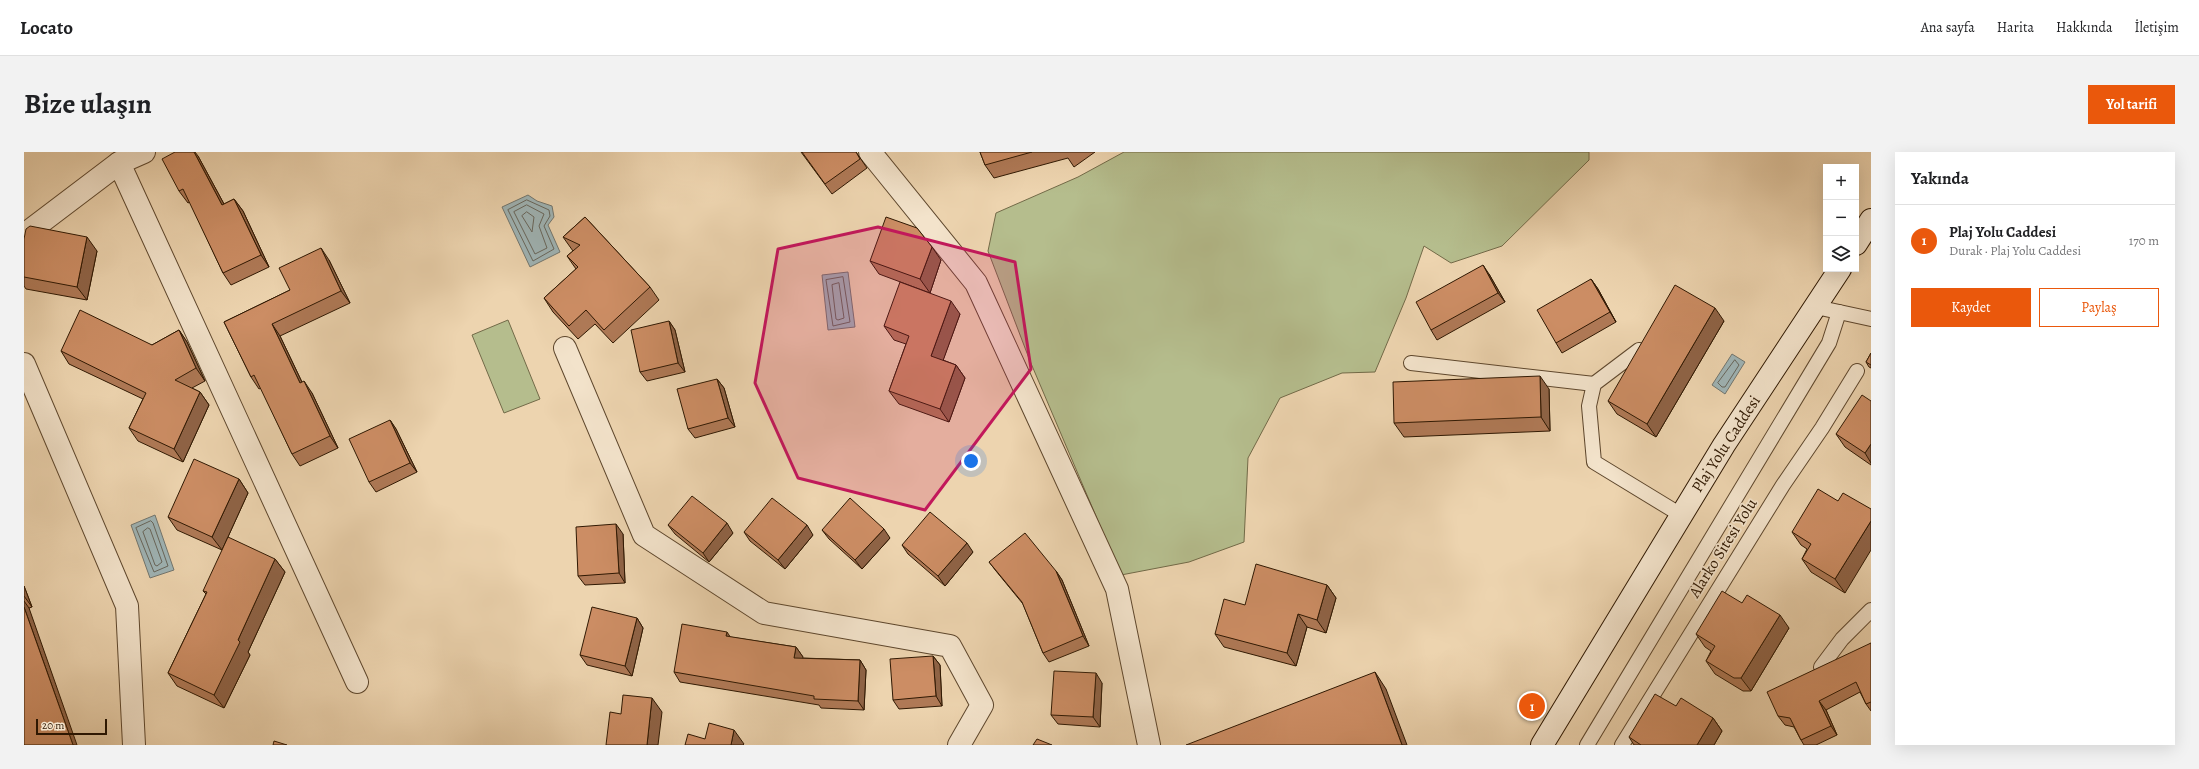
<!DOCTYPE html>
<html lang="tr">
<meta charset="utf-8">
<style>
body{margin:0;font-family:Alegreya,serif;background:#f2f2f2;color:#202124}
.controls{position:absolute;right:12px;top:12px;display:grid;overflow:hidden;border-radius:0px;box-shadow:0 4px 16px #0002}
.controls button{width:36px;height:36px;display:grid;place-items:center;padding:0;border:0;border-bottom:1px solid #e0e0e0;background:#fff;color:#202124;font:20px sans-serif}
.scale{position:absolute;left:12px;bottom:10px;width:71px;box-sizing:border-box;padding-left:4px;border:2px solid #2f1802;border-top:0;font-size:11px;line-height:14px;white-space:nowrap;color:#2f1802;-webkit-text-stroke:3px #f3e3cb;paint-order:stroke}
.you{position:absolute;left:947px;top:309px;width:14px;height:14px;margin:-10px;border:3px solid #fff;border-radius:50%;background:#1a73e8;box-shadow:0 0 0 6px #1a73e833}
.badge{display:grid;place-items:center;width:26px;height:26px;border-radius:50%;background:#ea580c;color:#fff;font-size:13px;font-weight:700}
.pin{position:absolute;translate:-50% -50%;border:2px solid #fff;box-shadow:0 1px 4px #0006}
.list{margin:0;padding:0;list-style:none}
h2{display:flex;justify-content:space-between;align-items:center;height:52px;margin:0;padding:0 16px;font-size:17px}
h2 small{font-size:13px;font-weight:400;color:#757577}
.list li{display:grid;grid-template-columns:26px 1fr auto;gap:12px;align-items:center;box-sizing:border-box;height:72px;padding:0 16px;border-top:1px solid #e0e0e0}
.list b{display:block;font-size:15px;white-space:nowrap}
.list p{margin:0;font-size:13px;white-space:nowrap;color:#757577}
.list em{font-size:13px;font-style:normal;color:#757577}
.actions{display:flex;gap:8px;padding:12px 16px}
.actions a{flex:1;padding:9px 0;border:1px solid #ea580c;border-radius:0px;text-align:center;font-size:14px;color:#ea580c}
.actions .main{background:#ea580c;color:#fff}
.icon{flex:none;width:22px;height:22px;fill:none;stroke:currentColor;stroke-width:2;stroke-linecap:round;stroke-linejoin:round}
.map{position:relative;flex:none;width:1847px;height:593px;overflow:hidden;border-radius:0px}
header{display:flex;align-items:center;gap:24px;box-sizing:border-box;height:56px;padding:0 20px;background:#fff;border-bottom:1px solid #e0e0e0}
header strong{font-size:19px}
nav{display:flex;gap:22px;margin-inline-start:auto;font-size:14px}
.intro{display:flex;align-items:center;justify-content:space-between;box-sizing:border-box;height:96px;padding:0 24px}
h1{margin:0;font-size:28px}
.button{padding:10px 18px;border-radius:0px;background:#ea580c;color:#fff;font-size:14px;font-weight:700}
main{display:flex;gap:24px;padding:0 24px}
aside{flex:1;background:#fff;border-radius:0px;box-shadow:0 4px 16px #0002}
.map>svg:first-child{display:block}
.green{fill:#b5bd8d;stroke:#726a48}
.water{fill:#9fb5b7;stroke:#72766f}
.lines{fill:none;stroke-linecap:round;stroke-linejoin:round}
.shore{stroke:#67665c;stroke-width:1}
.lane-casing{stroke:#5e472d;stroke-width:16}
.street-casing{stroke:#5e472d;stroke-width:24}
.secondary-casing{stroke:#2f1802;stroke-width:24}
.lane{stroke:#f3e3cb;stroke-width:14}
.street{stroke:#f3e3cb;stroke-width:22}
.secondary{stroke:#f3e3cb;stroke-width:22}
.wall{fill:#af7956;stroke:#2f1802}
.shaded-wall{fill:#8f6346;stroke:#2f1802}
.building{fill:#cc8d64;stroke:#2f1802}
.marked{fill:#c2185b;fill-opacity:0.2;stroke:#c2185b;stroke-width:3;stroke-linejoin:round}
.labels{text-anchor:middle;dominant-baseline:central;stroke-width:3.5;stroke-linejoin:round;paint-order:stroke}
.street-label{font-size:16px;fill:#2f1802;stroke:#f3e3cb}
</style>
<header>
<strong>Locato</strong>
<nav><a>Ana sayfa</a><a>Harita</a><a>Hakkında</a><a>İletişim</a></nav>
</header>
<div class="intro"><h1>Bize ulaşın</h1><a class="button">Yol tarifi</a></div>
<main>
<div class="map">
<svg width="1847" height="593" viewBox="0 0 1847 593">
<rect width="100%" height="100%" fill="#edd4af"/>
<filter id="stains"><feTurbulence type="fractalNoise" baseFrequency=".005" numOctaves="4"/><feColorMatrix values="0 0 0 0 .2 0 0 0 0 .09 0 0 0 0 .02 0 0 0 .5 -.17"/></filter>
<radialGradient id="worn" r=".72"><stop offset=".6" stop-color="#630" stop-opacity="0"/><stop offset="1" stop-color="#630" stop-opacity=".3"/></radialGradient>
<g class="green">
<path d="M 1100,0 L 1565,0 L 1565,8 L 1478,94 L 1427,111 L 1400,94 L 1382,146 L 1351,220 L 1318,221 L 1256,246 L 1224,306 L 1220,390 L 1165,410 L 1097,423 L 1006,209 L 964,99 L 972,61 L 1054,25 Z"/>
<path d="M 484,168 L 516,247 L 480,261 L 448,183 Z"/>
</g>
<g class="water">
<path d="M 504,43 L 513,49 L 528,54 L 530,65 L 524,73 L 536,100 L 506,115 L 478,55 Z"/>
<path d="M 824,120 L 831,175 L 804,178 L 798,123 Z"/>
<path d="M 1708,202 L 1721,210 L 1701,242 L 1688,233 Z"/>
<path d="M 131,363 L 150,418 L 126,426 L 107,373 Z"/>
</g>
<g class="lines">
<g class="shore">
<path d="M 503,48 L 525,58 L 526,64 L 520,74 L 530,97 L 509,109 L 484,58 Z"/>
<path d="M 503,53 L 520,62 L 515,74 L 523,96 L 511,102 L 490,60 Z"/>
<path d="M 503,60 L 510,65 L 508,80 L 498,64 Z"/>
<path d="M 819,125 L 826,170 L 809,174 L 802,128 Z"/>
<path d="M 815,131 L 820,166 L 814,168 L 812,167 L 808,133 Z"/>
<path d="M 1711,208 L 1715,213 L 1701,235 L 1698,235 L 1694,231 Z"/>
<path d="M 127,369 L 129,371 L 144,414 L 130,420 L 112,376 Z"/>
<path d="M 124,376 L 126,377 L 138,410 L 133,414 L 131,413 L 119,380 Z"/>
</g>
<g class="lane-casing">
<g id="lane">
<path d="M 1792,155 L 1847,167"/>
<path d="M 1615,198 L 1570,232 L 1565,254 L 1570,310 L 1657,363"/>
<path d="M 1387,211 L 1570,232"/>
<path d="M 1797,515 L 1818,487 L 1847,458"/>
<path d="M 1563,593 L 1805,191 L 1815,160"/>
<path d="M 1598,593 L 1759,333 L 1798,276 L 1833,219"/>
</g>
</g>
<g class="street-casing">
<g id="street">
<path d="M 846,0 L 952,131 L 1093,437 L 1125,593"/>
<path d="M 95,11 L 120,0"/>
<path d="M 0,83 L 95,11 L 333,530"/>
<path d="M 541,196 L 620,383 L 740,461 L 926,494 L 958,553 L 935,593"/>
<path d="M 0,212 L 103,454 L 110,593"/>
</g>
</g>
<g class="secondary-casing">
<g id="secondary">
<path d="M 1832,92 L 1847,68"/>
<path d="M 1518,593 L 1700,293 L 1816,117"/>
</g>
</g>
<use href="#lane" class="lane"/>
<use href="#street" class="street"/>
<use href="#secondary" class="secondary"/>
</g>
<g class="wall">
<path d="M 777,0 L 832,0 L 843,16 L 808,42 Z"/>
<path d="M 956,0 L 1071,0 L 1050,15 L 1044,6 L 970,26 L 961,13 Z"/>
<path d="M 174,4 L 200,52 L 210,47 L 219,59 L 245,115 L 207,133 L 199,121 L 166,50 L 164,51 L 155,39 Z"/>
<path d="M 561,65 L 626,135 L 635,148 L 589,191 L 571,172 L 554,187 L 529,160 L 520,146 L 552,117 L 543,104 L 549,99 L 539,85 Z"/>
<path d="M 0,87 L 73,99 L 63,148 L 2,137 L 0,134 Z"/>
<path d="M 305,108 L 326,151 L 256,184 L 278,230 L 288,241 L 314,296 L 276,314 L 268,302 L 237,236 L 235,237 L 227,225 L 200,170 L 266,138 Z"/>
<path d="M 917,108 L 906,141 L 855,122 L 846,109 Z"/>
<path d="M 1465,122 L 1481,150 L 1413,188 L 1407,178 Z"/>
<path d="M 1567,127 L 1574,137 L 1592,170 L 1538,201 L 1532,191 Z"/>
<path d="M 936,162 L 919,208 L 932,213 L 941,226 L 925,270 L 875,252 L 865,239 L 882,192 L 870,188 L 860,174 Z"/>
<path d="M 645,169 L 651,178 L 661,220 L 623,229 L 616,220 Z"/>
<path d="M 1700,169 L 1632,285 L 1593,262 L 1584,249 Z"/>
<path d="M 155,178 L 163,190 L 181,229 L 168,236 L 176,240 L 185,253 L 159,310 L 114,289 L 105,276 L 119,247 L 45,212 L 37,199 L 128,193 Z"/>
<path d="M 1847,201 L 1847,216 L 1845,215 L 1842,210 Z"/>
<path d="M 693,227 L 700,236 L 711,275 L 671,286 L 664,277 Z"/>
<path d="M 1525,237 L 1526,279 L 1380,285 L 1370,271 Z"/>
<path d="M 1847,249 L 1847,313 L 1821,295 L 1812,282 Z"/>
<path d="M 366,268 L 372,277 L 393,320 L 352,340 L 345,330 Z"/>
<path d="M 215,327 L 224,341 L 198,398 L 153,378 L 144,365 Z"/>
<path d="M 1814,349 L 1821,441 L 1787,420 L 1778,407 L 1783,397 L 1777,393 L 1768,380 Z"/>
<path d="M 644,373 L 709,381 L 685,410 L 651,382 Z"/>
<path d="M 798,378 L 866,386 L 838,417 L 805,387 Z"/>
<path d="M 720,380 L 789,383 L 761,417 L 726,389 Z"/>
<path d="M 599,382 L 601,431 L 561,433 L 554,424 Z"/>
<path d="M 878,393 L 949,400 L 921,434 L 884,402 Z"/>
<path d="M 251,407 L 261,420 L 224,500 L 226,503 L 200,556 L 153,534 L 144,521 L 182,442 L 179,439 Z"/>
<path d="M 965,410 L 1032,419 L 1038,428 L 1065,494 L 1025,510 L 1019,501 L 999,452 L 972,419 Z"/>
<path d="M 1303,433 L 1312,446 L 1302,481 L 1283,475 L 1272,514 L 1200,495 L 1191,482 L 1221,453 Z"/>
<path d="M 0,434 L 8,455 L 5,456 L 0,593 Z"/>
<path d="M 1718,451 L 1765,476 L 1727,539 L 1719,539 L 1691,522 L 1682,509 L 1687,499 L 1681,495 L 1672,482 Z"/>
<path d="M 613,466 L 619,476 L 608,524 L 563,513 L 556,503 Z"/>
<path d="M 706,485 L 772,495 L 779,505 L 778,506 L 836,508 L 842,518 L 840,558 L 797,556 L 795,553 L 656,530 L 650,520 Z"/>
<path d="M 1847,491 L 1847,559 L 1842,552 L 1836,540 L 1802,558 L 1813,583 L 1792,593 L 1780,593 L 1777,588 L 1770,575 L 1761,573 L 1754,564 Z"/>
<path d="M 909,504 L 916,513 L 918,554 L 875,557 L 869,548 Z"/>
<path d="M 1078,531 L 1076,575 L 1034,572 L 1027,563 Z"/>
<path d="M 1652,554 L 1689,566 L 1698,579 L 1690,593 L 1610,593 L 1605,585 Z"/>
</g>
<g class="shaded-wall">
<path d="M 170,0 L 171,0 L 174,4 L 207,65 L 198,53 Z"/>
<path d="M 210,47 L 219,59 L 245,115 L 237,103 Z"/>
<path d="M 63,85 L 73,99 L 63,148 L 53,135 Z"/>
<path d="M 908,95 L 917,108 L 906,141 L 896,127 Z"/>
<path d="M 297,96 L 305,108 L 326,151 L 317,139 Z"/>
<path d="M 1459,113 L 1465,122 L 1481,150 L 1474,141 Z"/>
<path d="M 1567,127 L 1574,137 L 1592,170 L 1586,160 Z"/>
<path d="M 927,149 L 936,162 L 916,217 L 907,204 Z"/>
<path d="M 1691,156 L 1700,169 L 1632,285 L 1623,272 Z"/>
<path d="M 645,169 L 651,178 L 661,220 L 654,211 Z"/>
<path d="M 248,172 L 256,184 L 284,243 L 276,231 Z"/>
<path d="M 155,178 L 163,190 L 181,229 L 172,216 Z"/>
<path d="M 932,213 L 941,226 L 925,270 L 916,257 Z"/>
<path d="M 1516,224 L 1525,237 L 1526,279 L 1517,265 Z"/>
<path d="M 693,227 L 700,236 L 711,275 L 704,266 Z"/>
<path d="M 280,229 L 288,241 L 314,296 L 306,284 Z"/>
<path d="M 176,240 L 185,253 L 159,310 L 150,297 Z"/>
<path d="M 366,268 L 372,277 L 393,320 L 386,311 Z"/>
<path d="M 1847,292 L 1847,311 L 1841,301 Z"/>
<path d="M 215,327 L 224,341 L 198,398 L 188,385 Z"/>
<path d="M 1847,369 L 1847,398 L 1821,441 L 1811,427 Z"/>
<path d="M 703,371 L 709,381 L 685,410 L 679,401 Z"/>
<path d="M 592,372 L 599,382 L 601,431 L 595,421 Z"/>
<path d="M 783,373 L 789,383 L 761,417 L 754,408 Z"/>
<path d="M 860,377 L 866,386 L 838,417 L 831,408 Z"/>
<path d="M 943,391 L 949,400 L 921,434 L 914,424 Z"/>
<path d="M 251,407 L 261,420 L 224,500 L 226,503 L 200,556 L 190,543 L 214,488 Z"/>
<path d="M 1032,419 L 1038,428 L 1065,494 L 1059,484 Z"/>
<path d="M 1303,433 L 1312,446 L 1302,481 L 1293,468 Z"/>
<path d="M 0,434 L 8,455 L 0,444 Z"/>
<path d="M 0,449 L 5,456 L 53,593 L 49,593 L 0,455 Z"/>
<path d="M 1274,462 L 1283,475 L 1272,514 L 1263,501 Z"/>
<path d="M 1756,463 L 1765,476 L 1727,539 L 1717,526 Z"/>
<path d="M 613,466 L 619,476 L 608,524 L 601,514 Z"/>
<path d="M 703,480 L 709,489 L 702,484 Z"/>
<path d="M 772,495 L 779,505 L 777,515 L 770,506 Z"/>
<path d="M 909,504 L 916,513 L 918,554 L 912,544 Z"/>
<path d="M 836,508 L 842,518 L 840,558 L 834,549 Z"/>
<path d="M 1351,520 L 1362,537 L 1383,593 L 1378,593 Z"/>
<path d="M 1072,521 L 1078,531 L 1076,575 L 1069,565 Z"/>
<path d="M 628,546 L 638,560 L 634,593 L 623,593 Z"/>
<path d="M 1795,549 L 1802,558 L 1813,583 L 1807,574 Z"/>
<path d="M 1689,566 L 1698,579 L 1690,593 L 1673,593 Z"/>
<path d="M 710,578 L 720,592 L 719,593 L 707,593 Z"/>
</g>
<g class="building">
<path d="M 151,0 L 170,0 L 198,53 L 210,47 L 237,103 L 199,121 L 159,37 L 155,39 L 138,7 Z"/>
<path d="M 778,0 L 832,0 L 836,7 L 801,32 Z"/>
<path d="M 956,0 L 1008,0 L 961,13 Z"/>
<path d="M 561,65 L 626,135 L 580,178 L 562,158 L 545,174 L 520,146 L 554,115 L 543,104 L 556,93 L 539,85 Z"/>
<path d="M 862,65 L 893,76 L 908,95 L 896,127 L 846,109 Z"/>
<path d="M 6,74 L 63,85 L 53,135 L 0,125 L 0,87 L 2,77 Z"/>
<path d="M 297,96 L 317,139 L 248,172 L 276,231 L 280,229 L 306,284 L 268,302 L 230,223 L 227,225 L 200,170 L 266,138 L 255,116 Z"/>
<path d="M 1459,113 L 1474,141 L 1407,178 L 1392,150 Z"/>
<path d="M 1567,127 L 1586,160 L 1532,191 L 1513,158 Z"/>
<path d="M 876,130 L 927,149 L 907,204 L 932,213 L 916,257 L 865,239 L 885,184 L 860,174 Z"/>
<path d="M 1651,133 L 1691,156 L 1623,272 L 1584,249 Z"/>
<path d="M 56,158 L 128,193 L 155,178 L 172,216 L 151,228 L 176,240 L 150,297 L 105,276 L 122,241 L 37,199 Z"/>
<path d="M 645,169 L 654,211 L 616,220 L 607,178 Z"/>
<path d="M 1847,201 L 1847,213 L 1842,210 Z"/>
<path d="M 1516,224 L 1517,265 L 1370,271 L 1369,230 Z"/>
<path d="M 693,227 L 704,266 L 664,277 L 653,237 Z"/>
<path d="M 1838,243 L 1847,249 L 1847,292 L 1841,301 L 1812,282 Z"/>
<path d="M 366,268 L 386,311 L 345,330 L 325,287 Z"/>
<path d="M 170,307 L 215,327 L 188,385 L 144,365 Z"/>
<path d="M 1794,337 L 1814,349 L 1819,341 L 1847,357 L 1847,369 L 1811,427 L 1778,407 L 1787,392 L 1768,380 Z"/>
<path d="M 668,344 L 703,371 L 679,401 L 644,373 Z"/>
<path d="M 748,346 L 783,373 L 754,408 L 720,380 Z"/>
<path d="M 826,346 L 860,377 L 831,408 L 798,378 Z"/>
<path d="M 906,360 L 943,391 L 914,424 L 878,393 Z"/>
<path d="M 592,372 L 595,421 L 554,424 L 552,375 Z"/>
<path d="M 1001,381 L 1032,419 L 1059,484 L 1019,501 L 998,450 L 965,410 Z"/>
<path d="M 204,385 L 251,407 L 214,488 L 216,490 L 190,543 L 144,521 L 183,440 L 179,439 Z"/>
<path d="M 1232,412 L 1303,433 L 1293,468 L 1274,462 L 1263,501 L 1191,482 L 1200,447 L 1221,453 Z"/>
<path d="M 1698,439 L 1718,451 L 1723,443 L 1756,463 L 1717,526 L 1710,526 L 1682,509 L 1691,494 L 1672,482 Z"/>
<path d="M 0,455 L 49,593 L 0,593 Z"/>
<path d="M 568,455 L 613,466 L 601,514 L 556,503 Z"/>
<path d="M 658,472 L 703,480 L 702,484 L 772,495 L 770,506 L 836,508 L 834,549 L 790,547 L 790,544 L 650,520 Z"/>
<path d="M 1847,491 L 1847,550 L 1842,552 L 1832,530 L 1795,549 L 1807,574 L 1777,588 L 1766,566 L 1754,564 L 1743,540 Z"/>
<path d="M 909,504 L 912,544 L 869,548 L 866,507 Z"/>
<path d="M 1030,519 L 1072,521 L 1069,565 L 1027,563 Z"/>
<path d="M 1351,520 L 1378,593 L 1162,593 Z"/>
<path d="M 1631,542 L 1652,554 L 1657,546 L 1689,566 L 1673,593 L 1617,593 L 1605,585 Z"/>
<path d="M 599,543 L 628,546 L 623,593 L 582,593 L 586,560 L 597,562 Z"/>
<path d="M 685,571 L 710,578 L 707,593 L 661,593 L 664,582 L 681,587 Z"/>
<path d="M 1013,587 L 1028,593 L 1009,593 Z"/>
<path d="M 250,589 L 263,593 L 249,593 Z"/>
</g>
<path class="marked" d="M 854,75 L 991,110 L 1007,217 L 901,358 L 774,326 L 731,231 L 754,97 Z"/>
<g class="labels">
<g class="street-label">
<text transform="translate(1702 292) rotate(-57)">Plaj Yolu Caddesi</text>
<text transform="translate(1699 396) rotate(-58)">Alarko Sitesi Yolu</text>
</g>
</g>
<rect width="100%" height="100%" filter="url(#stains)"/>
<rect width="100%" height="100%" fill="url(#worn)"/>
</svg>
<div class="controls">
<button>+</button>
<button>−</button>
<button><svg class="icon" aria-label="layers" viewBox="0 0 24 24"><path d="M12 4l9 5-9 5-9-5zM3 14l9 5 9-5"/></svg></button>
</div>
<div class="scale">20 m</div>
<div class="you"></div>
<div class="pin badge" style="left:1508px;top:554px">1</div>
</div>
<aside>
<h2>Yakında<small></small></h2>
<ul class="list">
<li><span class="badge">1</span><div><b>Plaj Yolu Caddesi</b><p>Durak · Plaj Yolu Caddesi</p></div><em>170 m</em></li>
</ul>
<div class="actions"><a class="main">Kaydet</a><a>Paylaş</a></div>
</aside>
</main>
